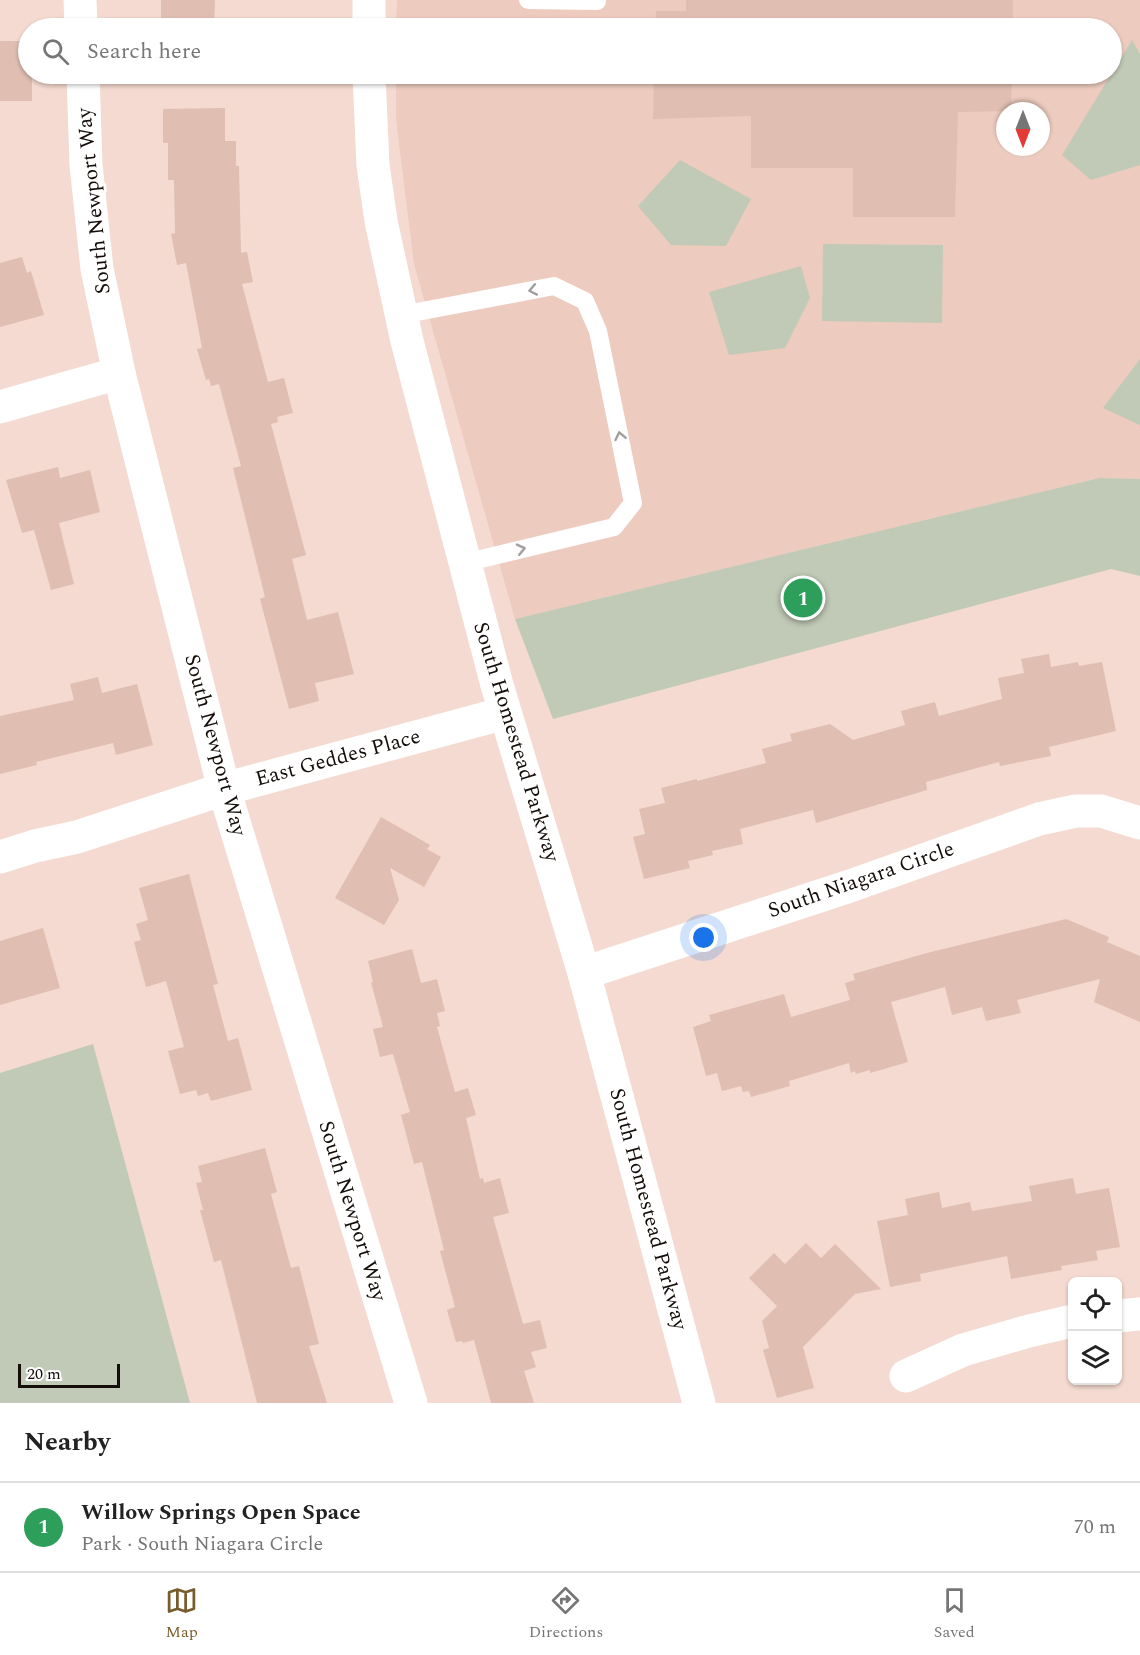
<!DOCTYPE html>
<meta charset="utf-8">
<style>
body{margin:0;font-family:Spectral,serif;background:#f2f2f2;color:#222}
.controls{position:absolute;right:18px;bottom:18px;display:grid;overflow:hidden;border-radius:9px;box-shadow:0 2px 4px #0004}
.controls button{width:54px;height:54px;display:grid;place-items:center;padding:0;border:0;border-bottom:2px solid #e0e0e0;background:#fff;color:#222;font:30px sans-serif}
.compass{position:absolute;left:996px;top:102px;width:54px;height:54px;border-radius:50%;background:#fff;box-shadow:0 2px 4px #0004;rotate:180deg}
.scale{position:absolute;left:18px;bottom:15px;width:102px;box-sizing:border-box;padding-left:6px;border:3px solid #150d09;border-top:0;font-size:16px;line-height:21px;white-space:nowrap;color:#150d09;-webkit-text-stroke:4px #fff;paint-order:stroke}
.you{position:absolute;left:704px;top:938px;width:21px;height:21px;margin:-15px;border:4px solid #fff;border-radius:50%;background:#1a73e8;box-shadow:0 0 0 9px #1a73e833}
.badge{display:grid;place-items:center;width:39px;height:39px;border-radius:50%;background:#775c2e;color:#fff;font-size:20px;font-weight:700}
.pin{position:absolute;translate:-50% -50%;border:3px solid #fff;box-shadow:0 2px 6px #0006}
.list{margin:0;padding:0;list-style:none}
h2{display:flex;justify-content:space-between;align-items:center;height:78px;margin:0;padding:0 24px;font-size:26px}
h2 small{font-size:20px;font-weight:400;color:#767676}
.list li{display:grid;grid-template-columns:39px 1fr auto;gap:18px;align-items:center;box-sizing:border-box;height:90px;padding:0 24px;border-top:2px solid #e0e0e0}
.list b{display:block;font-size:22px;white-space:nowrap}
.list p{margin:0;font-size:20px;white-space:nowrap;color:#767676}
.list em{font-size:20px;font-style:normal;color:#767676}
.icon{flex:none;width:33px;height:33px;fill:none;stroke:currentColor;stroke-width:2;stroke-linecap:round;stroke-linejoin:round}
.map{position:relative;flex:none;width:1140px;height:1403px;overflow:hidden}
.search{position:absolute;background:#fff;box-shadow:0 2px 4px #0004;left:18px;right:18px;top:18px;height:66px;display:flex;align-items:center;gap:15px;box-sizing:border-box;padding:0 21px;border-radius:33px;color:#767676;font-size:22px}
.sheet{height:168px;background:#fff}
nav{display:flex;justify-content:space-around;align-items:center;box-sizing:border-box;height:84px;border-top:2px solid #e0e0e0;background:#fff;font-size:16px;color:#767676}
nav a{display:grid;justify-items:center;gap:3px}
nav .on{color:#775c2e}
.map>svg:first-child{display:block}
.built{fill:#edcbbf;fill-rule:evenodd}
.green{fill:#c1cab6}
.building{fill:#e0beb2}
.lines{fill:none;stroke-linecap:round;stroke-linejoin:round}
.lane{stroke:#fff;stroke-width:18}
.street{stroke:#fff;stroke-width:33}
.oneway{stroke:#a19e9d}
.labels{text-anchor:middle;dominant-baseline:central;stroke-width:6;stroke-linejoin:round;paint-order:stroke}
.street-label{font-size:21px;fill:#150d09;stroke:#fff}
</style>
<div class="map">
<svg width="1140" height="1403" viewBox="0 0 1140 1403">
<rect width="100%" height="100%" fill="#f4dad0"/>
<path class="built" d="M 397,0 L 1140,0 L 1140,479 L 1099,478 L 515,619 L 414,264 L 396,119 L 396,74 L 1112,74 L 1112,28 L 396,28 ZM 1005,111 L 1041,111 L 1041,147 L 1005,147 Z"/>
<g class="green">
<path d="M 1132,40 L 1140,54 L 1140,165 L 1091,180 L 1062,155 Z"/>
<path d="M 680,160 L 751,199 L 726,246 L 671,245 L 638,206 Z"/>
<path d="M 823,244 L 943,245 L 942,323 L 822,321 Z"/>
<path d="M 801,266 L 810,298 L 785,348 L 729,355 L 709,292 Z"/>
<path d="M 1140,359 L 1140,425 L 1103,408 Z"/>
<path d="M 1099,478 L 1140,479 L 1140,576 L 1111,569 L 553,719 L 515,619 Z"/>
<path d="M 93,1044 L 190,1403 L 0,1403 L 0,1073 Z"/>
</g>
<g class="building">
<path d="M 161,0 L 215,0 L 214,28 L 161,28 Z"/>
<path d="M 686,0 L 1013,0 L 1013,28 L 655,28 L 656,11 L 686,11 Z"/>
<path d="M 0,41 L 28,41 L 28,74 L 32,74 L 32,101 L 0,101 Z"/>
<path d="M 654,74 L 1012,74 L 1011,111 L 958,112 L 955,217 L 853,217 L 853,168 L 751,168 L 751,116 L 653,119 Z"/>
<path d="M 225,108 L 225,141 L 236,141 L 236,166 L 239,166 L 241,253 L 247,252 L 253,282 L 242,284 L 268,382 L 284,378 L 293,413 L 277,417 L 278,422 L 271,424 L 306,555 L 292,559 L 307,620 L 338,612 L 354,674 L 315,683 L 319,701 L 289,709 L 260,599 L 265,597 L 233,468 L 241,466 L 219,384 L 211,386 L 209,379 L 206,380 L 197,349 L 202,348 L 186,263 L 177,265 L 171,234 L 175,233 L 174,180 L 168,180 L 168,143 L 163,143 L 163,109 Z"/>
<path d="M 22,257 L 27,273 L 31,271 L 44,315 L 0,327 L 0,263 Z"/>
<path d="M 58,467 L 60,478 L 90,470 L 100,512 L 59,523 L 74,584 L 51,590 L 34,530 L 22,533 L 6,480 Z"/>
<path d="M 1049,654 L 1051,667 L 1078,662 L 1079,666 L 1102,662 L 1116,731 L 1049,747 L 1051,756 L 1000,766 L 999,762 L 926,782 L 927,790 L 816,823 L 813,810 L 740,829 L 743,844 L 712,851 L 713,855 L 688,861 L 690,868 L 644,879 L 633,837 L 645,834 L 639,809 L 665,803 L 661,788 L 697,779 L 697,781 L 766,763 L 762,749 L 792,741 L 790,734 L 830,724 L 853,740 L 905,725 L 901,711 L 935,702 L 939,716 L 1002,699 L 998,678 L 1024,673 L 1021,659 Z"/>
<path d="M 98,677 L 102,693 L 137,684 L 153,745 L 116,755 L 113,743 L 36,762 L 37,765 L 0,774 L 0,716 L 74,700 L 70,684 Z"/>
<path d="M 381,817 L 430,845 L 427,849 L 441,857 L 424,887 L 390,868 L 399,900 L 384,925 L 335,898 Z"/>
<path d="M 189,874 L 218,984 L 213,985 L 228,1041 L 238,1038 L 252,1090 L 211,1101 L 208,1093 L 198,1096 L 196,1090 L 180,1094 L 168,1051 L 184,1047 L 166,981 L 146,987 L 134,942 L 141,940 L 136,924 L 148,920 L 139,888 Z"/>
<path d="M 1066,919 L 1109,937 L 1107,942 L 1140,956 L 1140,1022 L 1094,1002 L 1100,979 L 1017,1000 L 1021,1013 L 986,1021 L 982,1007 L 952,1015 L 945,987 L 891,1002 L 908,1062 L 870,1073 L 870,1070 L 856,1074 L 855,1071 L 851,1073 L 849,1063 L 789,1081 L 790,1086 L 751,1097 L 749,1091 L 743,1092 L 741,1086 L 722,1091 L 717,1073 L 706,1076 L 693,1027 L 711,1021 L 709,1015 L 784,994 L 791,1017 L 850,1000 L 845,983 L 855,980 L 853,974 L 927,953 Z"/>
<path d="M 43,928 L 60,988 L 0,1005 L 0,941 Z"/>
<path d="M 412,949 L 421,983 L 437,979 L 445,1011 L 437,1013 L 440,1026 L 437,1027 L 455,1092 L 468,1088 L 476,1115 L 466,1118 L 480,1179 L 483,1178 L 484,1183 L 500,1178 L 509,1213 L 493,1217 L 523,1324 L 540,1320 L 547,1348 L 531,1352 L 536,1367 L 524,1371 L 534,1403 L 491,1403 L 474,1340 L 463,1343 L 462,1341 L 456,1342 L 447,1310 L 455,1307 L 440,1251 L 444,1250 L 422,1162 L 414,1164 L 401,1115 L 410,1112 L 393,1054 L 380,1057 L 373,1029 L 383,1027 L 371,982 L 373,982 L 368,961 Z"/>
<path d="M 265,1148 L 277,1192 L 271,1194 L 291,1268 L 299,1266 L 319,1344 L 309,1346 L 327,1403 L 257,1403 L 221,1260 L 214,1262 L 200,1210 L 203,1210 L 196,1183 L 202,1182 L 198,1166 Z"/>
<path d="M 1073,1178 L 1076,1194 L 1109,1188 L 1120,1247 L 1096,1251 L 1098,1260 L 1061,1266 L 1062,1270 L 1011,1279 L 1007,1256 L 920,1274 L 921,1281 L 890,1287 L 877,1221 L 908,1215 L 905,1199 L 939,1192 L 942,1208 L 970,1202 L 972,1211 L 1032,1201 L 1029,1186 Z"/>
<path d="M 806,1243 L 821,1258 L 835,1244 L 881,1289 L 855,1294 L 803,1347 L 814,1388 L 777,1398 L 763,1350 L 769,1348 L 762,1321 L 777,1306 L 749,1278 L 774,1253 L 785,1264 Z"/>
</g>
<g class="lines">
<g class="lane">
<path d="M 528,0 L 597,1"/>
<path d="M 401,315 L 554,286 L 585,301 L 598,331 L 633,503 L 614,527 L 464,563"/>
</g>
<g class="street">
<path d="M 80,0 L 81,28"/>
<path d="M 369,0 L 369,28"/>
<path d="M 83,74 L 86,165 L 97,269 L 119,373 L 224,789 L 411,1403"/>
<path d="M 369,74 L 373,165 L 381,221 L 407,341 L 497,685 L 584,973 L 699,1403"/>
<path d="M 0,407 L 119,373"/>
<path d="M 0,857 L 35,846 L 77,837 L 224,789 L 505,713"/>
<path d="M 584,973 L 850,886 L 1039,819 L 1076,811 L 1101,811 L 1140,823"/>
<path d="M 1118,1316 L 1140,1314"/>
<path d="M 906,1376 L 963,1350 L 1029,1331 L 1072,1321"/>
</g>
</g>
<defs><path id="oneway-chevron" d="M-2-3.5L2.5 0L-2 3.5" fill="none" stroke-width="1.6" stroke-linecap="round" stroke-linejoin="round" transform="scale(1.5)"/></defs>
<g class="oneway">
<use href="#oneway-chevron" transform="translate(533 290) rotate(169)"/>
<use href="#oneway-chevron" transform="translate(620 436) rotate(-102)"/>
<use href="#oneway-chevron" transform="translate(521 549) rotate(-13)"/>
</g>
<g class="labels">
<g class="street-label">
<text transform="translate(94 201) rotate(-96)">South Newport Way</text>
<text transform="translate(516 742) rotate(73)">South Homestead Parkway</text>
<text transform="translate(215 745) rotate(75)">South Newport Way</text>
<text transform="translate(338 758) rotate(-15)">East Geddes Place</text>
<text transform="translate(861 880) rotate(-19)">South Niagara Circle</text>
<text transform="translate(648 1209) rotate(75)">South Homestead Parkway</text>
<text transform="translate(352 1211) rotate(73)">South Newport Way</text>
</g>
</g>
</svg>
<div class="controls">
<button><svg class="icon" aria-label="locate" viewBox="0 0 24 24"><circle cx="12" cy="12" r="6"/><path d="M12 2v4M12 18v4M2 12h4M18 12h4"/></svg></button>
<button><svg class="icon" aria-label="layers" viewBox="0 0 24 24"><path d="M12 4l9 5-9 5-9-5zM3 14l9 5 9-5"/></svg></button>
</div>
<svg class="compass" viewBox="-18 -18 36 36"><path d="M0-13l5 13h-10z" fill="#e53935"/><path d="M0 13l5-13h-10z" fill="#767676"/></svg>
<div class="scale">20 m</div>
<div class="you"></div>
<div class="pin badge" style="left:803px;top:598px;background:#2e9e5b">1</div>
<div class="search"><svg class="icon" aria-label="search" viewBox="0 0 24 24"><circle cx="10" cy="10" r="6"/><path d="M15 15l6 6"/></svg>Search here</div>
</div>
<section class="sheet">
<h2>Nearby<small></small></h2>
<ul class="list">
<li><span class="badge" style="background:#2e9e5b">1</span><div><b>Willow Springs Open Space</b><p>Park · South Niagara Circle</p></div><em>70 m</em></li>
</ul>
</section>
<nav>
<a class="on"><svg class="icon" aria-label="map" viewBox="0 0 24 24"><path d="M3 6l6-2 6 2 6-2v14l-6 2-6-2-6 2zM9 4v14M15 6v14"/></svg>Map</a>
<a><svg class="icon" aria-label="directions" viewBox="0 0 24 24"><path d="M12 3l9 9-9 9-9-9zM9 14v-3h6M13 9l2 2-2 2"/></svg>Directions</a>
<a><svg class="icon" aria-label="saved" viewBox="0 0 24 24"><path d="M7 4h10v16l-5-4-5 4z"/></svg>Saved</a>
</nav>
